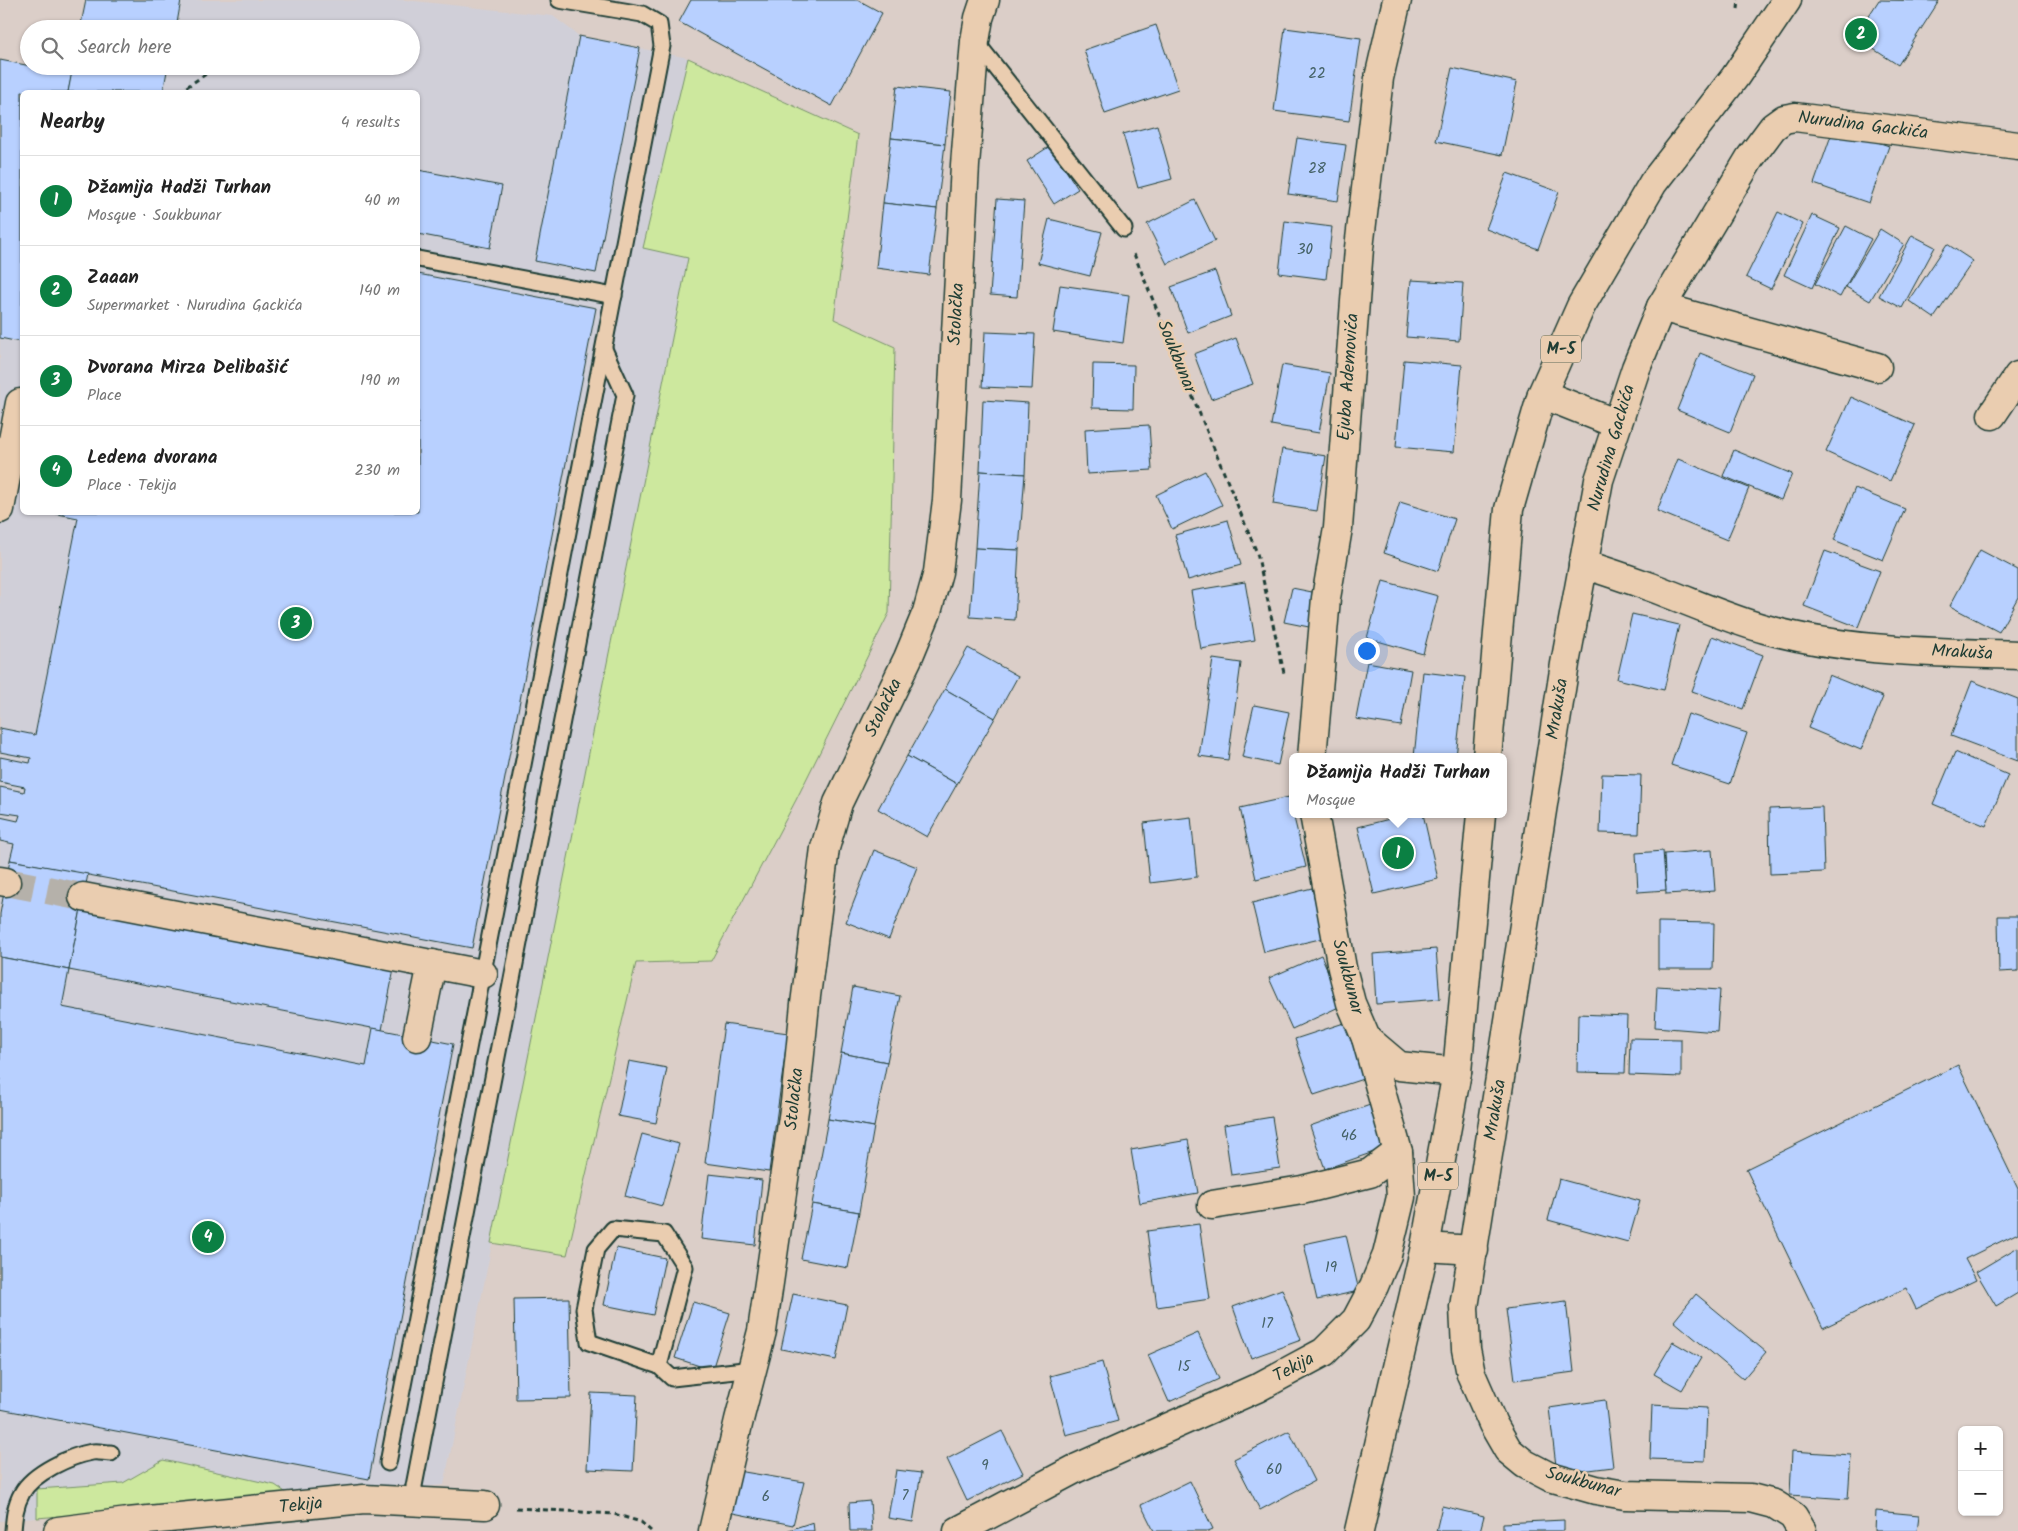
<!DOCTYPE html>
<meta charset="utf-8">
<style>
body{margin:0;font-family:Kalam,sans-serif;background:#f6f6f6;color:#222}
.controls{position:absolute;right:15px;bottom:15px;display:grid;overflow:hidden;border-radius:8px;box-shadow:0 1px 4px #0004}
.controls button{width:45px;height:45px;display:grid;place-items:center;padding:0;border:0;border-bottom:1px solid #e0e0e0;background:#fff;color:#222;font:25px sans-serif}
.you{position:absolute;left:1366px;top:650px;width:18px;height:18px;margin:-12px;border:4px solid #fff;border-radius:50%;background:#1a73e8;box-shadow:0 0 0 8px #1a73e833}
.badge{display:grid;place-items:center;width:32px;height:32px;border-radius:50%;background:#0b8043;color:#fff;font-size:16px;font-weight:700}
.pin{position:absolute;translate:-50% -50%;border:2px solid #fff;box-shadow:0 1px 5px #0006}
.popup{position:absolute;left:1289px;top:753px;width:218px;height:65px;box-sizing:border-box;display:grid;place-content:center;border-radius:8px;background:#fff;filter:drop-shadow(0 1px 4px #0005);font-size:16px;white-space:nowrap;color:#767676}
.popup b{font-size:19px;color:#222}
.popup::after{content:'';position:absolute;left:50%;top:100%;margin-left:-10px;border:10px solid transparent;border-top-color:#fff}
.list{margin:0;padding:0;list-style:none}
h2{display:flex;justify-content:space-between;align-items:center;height:65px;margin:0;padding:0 20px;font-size:21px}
h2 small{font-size:16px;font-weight:400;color:#767676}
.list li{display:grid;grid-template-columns:32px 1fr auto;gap:15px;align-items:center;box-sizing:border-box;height:90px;padding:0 20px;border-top:1px solid #e0e0e0}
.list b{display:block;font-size:19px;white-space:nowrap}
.list p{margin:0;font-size:16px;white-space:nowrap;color:#767676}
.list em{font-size:16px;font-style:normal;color:#767676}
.icon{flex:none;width:28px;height:28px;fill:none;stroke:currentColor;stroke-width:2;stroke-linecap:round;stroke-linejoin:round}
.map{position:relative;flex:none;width:2018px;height:1531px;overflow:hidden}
.search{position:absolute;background:#fff;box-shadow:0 1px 4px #0004;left:20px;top:20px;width:400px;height:55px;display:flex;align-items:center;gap:12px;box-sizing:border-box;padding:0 18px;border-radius:28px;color:#767676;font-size:19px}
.panel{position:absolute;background:#fff;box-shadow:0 1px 4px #0004;left:20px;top:90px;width:400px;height:425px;border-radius:8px}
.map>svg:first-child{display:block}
.built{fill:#d0cfd8;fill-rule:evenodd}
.green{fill:#cde89e;stroke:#769269}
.building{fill:#b8d0ff;stroke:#1f3d34}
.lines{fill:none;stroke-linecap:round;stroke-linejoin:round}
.street-tunnel{stroke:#b5b1aa;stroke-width:28;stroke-dasharray:28 14;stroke-linecap:butt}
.lane-casing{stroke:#1f3d34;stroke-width:19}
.street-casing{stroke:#1f3d34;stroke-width:31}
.primary-casing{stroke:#1f3d34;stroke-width:31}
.path{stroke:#1f3d34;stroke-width:3;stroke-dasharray:5 4;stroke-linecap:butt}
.lane{stroke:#eacdb0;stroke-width:15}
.street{stroke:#eacdb0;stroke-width:28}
.primary{stroke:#eacdb0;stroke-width:28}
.labels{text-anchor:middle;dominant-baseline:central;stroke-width:5;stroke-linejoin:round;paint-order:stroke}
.number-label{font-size:15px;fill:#456267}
.shield{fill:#eacdb0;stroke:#5c6859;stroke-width:1}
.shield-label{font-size:16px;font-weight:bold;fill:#1f3d34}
.street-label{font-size:18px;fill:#1f3d34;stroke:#eacdb0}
</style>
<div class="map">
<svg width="2018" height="1531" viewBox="0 0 2018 1531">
<rect width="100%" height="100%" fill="#dbcec8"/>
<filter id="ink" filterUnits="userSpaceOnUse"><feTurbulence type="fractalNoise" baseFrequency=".02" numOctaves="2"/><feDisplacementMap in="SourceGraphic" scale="10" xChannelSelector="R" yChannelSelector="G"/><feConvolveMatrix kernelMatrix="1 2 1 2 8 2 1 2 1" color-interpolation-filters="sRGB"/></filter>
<g filter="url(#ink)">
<path class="built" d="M 86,0 L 405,0 L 553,16 L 579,36 L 688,58 L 643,247 L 688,258 L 444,1485 L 0,1521 L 0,60 L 71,74 L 73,66 L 411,66 L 411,29 L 80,29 ZM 22,92 L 418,92 L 418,512 L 22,512 Z"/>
<g class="green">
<path d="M 688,58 L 858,135 L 834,319 L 895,347 L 889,613 L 796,800 L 711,961 L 636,963 L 567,1255 L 491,1243 L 688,258 L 643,248 Z"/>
<path d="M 163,1460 L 275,1485 L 291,1496 L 37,1518 L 37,1489 L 123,1483 Z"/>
</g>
<g class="building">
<path d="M 86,0 L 181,0 L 176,29 L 80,29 Z"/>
<path d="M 691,0 L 858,0 L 882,13 L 832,106 L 679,22 Z"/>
<path d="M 1879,0 L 1939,1 L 1898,65 L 1855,37 Z"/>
<path d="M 1156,25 L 1178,89 L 1105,114 L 1084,50 Z"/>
<path d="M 1285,28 L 1361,38 L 1349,121 L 1274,111 Z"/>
<path d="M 579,36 L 640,48 L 596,273 L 535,261 Z"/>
<path d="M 0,60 L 72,74 L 68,92 L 22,92 L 22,329 L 20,342 L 0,338 Z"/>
<path d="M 73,66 L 168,66 L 163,92 L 68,92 Z"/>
<path d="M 1452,68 L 1517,82 L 1502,155 L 1436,141 Z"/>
<path d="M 897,86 L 951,92 L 945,144 L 891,138 Z"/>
<path d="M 1157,125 L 1172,179 L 1138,188 L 1123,134 Z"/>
<path d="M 1834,127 L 1889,146 L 1869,203 L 1814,184 Z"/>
<path d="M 891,138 L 945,144 L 937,209 L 883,203 Z"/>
<path d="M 1297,138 L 1346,145 L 1338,201 L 1288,194 Z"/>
<path d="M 1050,146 L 1078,189 L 1054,204 L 1027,161 Z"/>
<path d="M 418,170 L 502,186 L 490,248 L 418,234 Z"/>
<path d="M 1507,173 L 1559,192 L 1538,249 L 1486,229 Z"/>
<path d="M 997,199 L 1024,201 L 1017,297 L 990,295 Z"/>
<path d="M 1195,200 L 1215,241 L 1167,264 L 1147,224 Z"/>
<path d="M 883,203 L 937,209 L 929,275 L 876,268 Z"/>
<path d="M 1778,212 L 1803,224 L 1771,289 L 1746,277 Z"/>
<path d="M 1812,215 L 1840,228 L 1812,288 L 1784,275 Z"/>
<path d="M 1049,219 L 1102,232 L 1090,276 L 1038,263 Z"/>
<path d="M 1285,221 L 1332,227 L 1326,279 L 1279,273 Z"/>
<path d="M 1846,226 L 1871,239 L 1840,297 L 1815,284 Z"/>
<path d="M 1880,229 L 1904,244 L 1870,301 L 1846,287 Z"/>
<path d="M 1912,235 L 1935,247 L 1902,308 L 1879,296 Z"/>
<path d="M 1947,244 L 1973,261 L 1934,318 L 1909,301 Z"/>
<path d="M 1215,271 L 1231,316 L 1188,333 L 1171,287 Z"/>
<path d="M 418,274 L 596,308 L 472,948 L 10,860 L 14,844 L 0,841 L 0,817 L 18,821 L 20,815 L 0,812 L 0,787 L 24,792 L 25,787 L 0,782 L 0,757 L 30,763 L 31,758 L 0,752 L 0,728 L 35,735 L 78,518 L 48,512 L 418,512 Z"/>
<path d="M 1411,280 L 1463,283 L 1459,341 L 1406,337 Z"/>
<path d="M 1060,285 L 1129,295 L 1123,343 L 1053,332 Z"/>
<path d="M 985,332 L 1035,334 L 1032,389 L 982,387 Z"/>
<path d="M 1236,338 L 1253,384 L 1211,399 L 1194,354 Z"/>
<path d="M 1700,353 L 1753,374 L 1730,432 L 1677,410 Z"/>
<path d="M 1404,360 L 1462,365 L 1454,452 L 1396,447 Z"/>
<path d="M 1093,364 L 1134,365 L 1133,409 L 1092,408 Z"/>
<path d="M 1282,365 L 1330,373 L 1319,433 L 1271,425 Z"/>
<path d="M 1851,397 L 1915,425 L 1890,481 L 1826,452 Z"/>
<path d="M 983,400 L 1028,403 L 1025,474 L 980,471 Z"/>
<path d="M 1149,425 L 1152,470 L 1087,474 L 1085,429 Z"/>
<path d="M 1282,449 L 1326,456 L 1317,511 L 1273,504 Z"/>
<path d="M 1734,450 L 1792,474 L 1781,500 L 1723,476 Z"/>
<path d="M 1678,459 L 1749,488 L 1727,540 L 1657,511 Z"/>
<path d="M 980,471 L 1025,474 L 1019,550 L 975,548 Z"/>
<path d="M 1205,471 L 1222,505 L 1172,529 L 1156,495 Z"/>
<path d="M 1855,488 L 1905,509 L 1883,560 L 1834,540 Z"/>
<path d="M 1400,502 L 1455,519 L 1438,571 L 1384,553 Z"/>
<path d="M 1228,520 L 1241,565 L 1188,580 L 1175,535 Z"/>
<path d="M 975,548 L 1019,550 L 1015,620 L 970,617 Z"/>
<path d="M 1980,550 L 2018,570 L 2018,597 L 1999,632 L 1950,606 Z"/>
<path d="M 1825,551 L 1880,571 L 1858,627 L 1804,606 Z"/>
<path d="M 1383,581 L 1438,596 L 1423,654 L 1367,638 Z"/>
<path d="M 1245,582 L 1255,640 L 1201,649 L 1191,591 Z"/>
<path d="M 1292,588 L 1317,593 L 1309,627 L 1284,622 Z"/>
<path d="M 1632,614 L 1679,625 L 1664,690 L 1617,679 Z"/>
<path d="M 1712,636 L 1763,655 L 1743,709 L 1692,691 Z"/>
<path d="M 968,648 L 1018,676 L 995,718 L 945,689 Z"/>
<path d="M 1213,659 L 1241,663 L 1228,760 L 1199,756 Z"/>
<path d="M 1367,662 L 1411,670 L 1401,726 L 1356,719 Z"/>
<path d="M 1423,672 L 1465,677 L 1456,757 L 1414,757 Z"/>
<path d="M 1829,675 L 1883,697 L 1861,750 L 1808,728 Z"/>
<path d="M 1972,681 L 2018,699 L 2018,761 L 1951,736 Z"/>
<path d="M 945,689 L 995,718 L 957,784 L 907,756 Z"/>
<path d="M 1254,705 L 1289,712 L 1278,765 L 1242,757 Z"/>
<path d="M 1688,714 L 1747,733 L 1730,784 L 1671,765 Z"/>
<path d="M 1955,752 L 2008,775 L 1986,826 L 1933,804 Z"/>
<path d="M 907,756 L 957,784 L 927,837 L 878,809 Z"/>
<path d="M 1602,774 L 1641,775 L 1639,834 L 1600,833 Z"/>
<path d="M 1289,797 L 1306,867 L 1256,879 L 1240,808 Z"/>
<path d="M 1822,807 L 1824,872 L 1770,874 L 1769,809 Z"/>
<path d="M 1409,814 L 1423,814 L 1438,879 L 1374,894 L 1358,827 Z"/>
<path d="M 1191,817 L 1197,877 L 1150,883 L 1144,823 Z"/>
<path d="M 874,850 L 917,867 L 889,939 L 846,922 Z"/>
<path d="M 1712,850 L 1715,891 L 1666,894 L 1664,854 Z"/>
<path d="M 1663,851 L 1666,890 L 1638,892 L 1636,853 Z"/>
<path d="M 10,860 L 88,874 L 69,970 L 0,957 L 0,914 Z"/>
<path d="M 1312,888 L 1324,938 L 1264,952 L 1252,903 Z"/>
<path d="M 81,909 L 394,969 L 382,1030 L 69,970 Z"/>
<path d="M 1998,916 L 2018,916 L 2018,971 L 1999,972 Z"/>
<path d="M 1658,922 L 1714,923 L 1713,969 L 1658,969 Z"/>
<path d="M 1436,949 L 1440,999 L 1376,1004 L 1373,954 Z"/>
<path d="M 1321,955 L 1343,1005 L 1292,1029 L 1269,978 Z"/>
<path d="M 0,957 L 69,970 L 62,1007 L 366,1066 L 373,1028 L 453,1044 L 369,1479 L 0,1409 Z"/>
<path d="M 1657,986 L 1720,990 L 1717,1032 L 1655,1027 Z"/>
<path d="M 853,987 L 900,996 L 887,1062 L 841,1053 Z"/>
<path d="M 1578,1014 L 1627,1016 L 1625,1073 L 1577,1072 Z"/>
<path d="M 1347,1022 L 1366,1078 L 1314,1095 L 1295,1039 Z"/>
<path d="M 724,1024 L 788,1033 L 769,1172 L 705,1163 Z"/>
<path d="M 1630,1038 L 1681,1039 L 1681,1077 L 1629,1075 Z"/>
<path d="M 841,1053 L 887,1062 L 874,1127 L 828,1119 Z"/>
<path d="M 629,1061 L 667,1068 L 656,1123 L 618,1116 Z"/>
<path d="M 1958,1065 L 2018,1189 L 2018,1233 L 1965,1259 L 1976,1280 L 1916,1309 L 1906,1288 L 1823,1328 L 1746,1169 Z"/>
<path d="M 1373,1104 L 1388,1147 L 1325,1169 L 1310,1126 Z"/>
<path d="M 1272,1117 L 1280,1168 L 1231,1175 L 1224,1125 Z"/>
<path d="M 828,1119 L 874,1127 L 859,1212 L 812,1204 Z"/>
<path d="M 642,1134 L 679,1144 L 662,1206 L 625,1196 Z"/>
<path d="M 1188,1140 L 1198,1193 L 1140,1203 L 1131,1150 Z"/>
<path d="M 709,1174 L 762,1180 L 755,1245 L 701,1239 Z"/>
<path d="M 1559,1179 L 1640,1201 L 1628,1242 L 1548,1220 Z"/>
<path d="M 812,1204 L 859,1212 L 848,1268 L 801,1259 Z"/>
<path d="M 1199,1224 L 1210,1299 L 1157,1307 L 1147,1231 Z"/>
<path d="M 1346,1235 L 1359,1291 L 1317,1300 L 1304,1244 Z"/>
<path d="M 2018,1247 L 2018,1293 L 1996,1306 L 1976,1272 Z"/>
<path d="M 616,1248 L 665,1258 L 653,1315 L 604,1305 Z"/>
<path d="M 1282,1289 L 1301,1340 L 1251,1358 L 1233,1307 Z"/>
<path d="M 793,1294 L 847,1305 L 836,1360 L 781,1349 Z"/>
<path d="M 1696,1294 L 1766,1352 L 1743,1379 L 1674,1321 Z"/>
<path d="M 569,1298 L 571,1398 L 516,1399 L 514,1299 Z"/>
<path d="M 1566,1301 L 1574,1372 L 1515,1380 L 1506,1309 Z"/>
<path d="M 693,1302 L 730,1313 L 712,1370 L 675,1358 Z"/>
<path d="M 1198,1333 L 1219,1379 L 1169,1402 L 1148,1355 Z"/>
<path d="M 1673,1342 L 1701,1358 L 1682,1390 L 1654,1374 Z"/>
<path d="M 1102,1362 L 1118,1421 L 1066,1435 L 1050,1376 Z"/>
<path d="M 591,1393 L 637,1395 L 633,1471 L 587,1469 Z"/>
<path d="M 1605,1400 L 1613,1467 L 1557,1474 L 1549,1408 Z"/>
<path d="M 1652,1405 L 1707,1408 L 1705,1461 L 1650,1459 Z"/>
<path d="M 1002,1431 L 1023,1473 L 967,1501 L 947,1459 Z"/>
<path d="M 1289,1431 L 1314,1481 L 1260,1510 L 1234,1459 Z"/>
<path d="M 1792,1451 L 1851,1455 L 1848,1499 L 1790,1495 Z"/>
<path d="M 896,1470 L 921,1473 L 913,1522 L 888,1518 Z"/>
<path d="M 738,1471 L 804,1482 L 793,1525 L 728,1512 Z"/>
<path d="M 1190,1481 L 1213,1529 L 1208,1531 L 1154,1531 L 1141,1505 Z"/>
<path d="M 870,1501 L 872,1531 L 850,1531 L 849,1503 Z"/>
<path d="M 1442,1506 L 1484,1516 L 1480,1531 L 1436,1531 Z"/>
<path d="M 1876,1511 L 1919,1515 L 1917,1531 L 1875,1531 Z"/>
<path d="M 1564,1520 L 1564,1531 L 1503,1531 L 1503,1523 Z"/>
<path d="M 813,1522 L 814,1531 L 786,1531 Z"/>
</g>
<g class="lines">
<path class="street-tunnel" d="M 6,882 L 83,897"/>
<g class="lane-casing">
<g id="lane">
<path d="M 976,42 L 1124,229"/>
<path d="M 418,259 L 614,296"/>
<path d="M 659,1366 L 589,1342 L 584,1309 L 596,1249 L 613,1229 L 664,1234 L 685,1267 L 659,1366 L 672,1378 L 753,1369"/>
<path d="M 388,1463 L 662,46 L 659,24 L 642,14 L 559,0"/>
<path d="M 415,1501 L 414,1486 L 625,395 L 604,349"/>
<path d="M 13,1531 C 14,1518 15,1505 22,1493 C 33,1473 70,1456 92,1452 C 98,1451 105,1453 111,1453"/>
</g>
</g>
<g class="street-casing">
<g id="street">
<path d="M 1661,307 L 1877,367"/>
<path d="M 1542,394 L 1617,424"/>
<path d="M 1992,415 L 2018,376"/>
<path d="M 0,509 L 20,403"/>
<path d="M 1583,564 C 1605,571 1626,578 1648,586 C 1687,600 1725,618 1765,629 C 1847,652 1934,652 2018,655"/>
<path d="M 1312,757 L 1326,598 L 1338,528 L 1359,248 L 1379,78 L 1397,0"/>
<path d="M 1314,814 L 1342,968 L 1351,1003 L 1366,1038 L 1399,1066 L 1457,1072"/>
<path d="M 0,881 L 6,882"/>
<path d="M 83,897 L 483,974"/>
<path d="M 417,1037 L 432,964"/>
<path d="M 1212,1205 L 1302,1190 L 1370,1173 L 1398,1152"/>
<path d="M 1425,1247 L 1474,1250"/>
<path d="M 58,1531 L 128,1522 L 364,1499 L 485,1505"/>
<path d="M 713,1531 L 739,1420 L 762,1331 L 795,1103 L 805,1004 L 825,848 L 838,803 L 908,658 L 927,612 L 938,572 L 947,500 L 965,165 L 975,41 L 979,18 L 985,0"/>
<path d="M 958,1531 L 1077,1468 L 1257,1388 L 1324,1352 L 1356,1320 L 1374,1286 L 1387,1255 L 1401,1197 L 1398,1152 L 1366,1038"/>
<path d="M 1802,1531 L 1793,1516 L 1774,1504 L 1751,1498 L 1625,1495 L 1596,1490 L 1550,1477 L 1525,1464 L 1508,1450 L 1493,1424 L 1471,1374 L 1466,1349 L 1464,1307 L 1565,664 L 1599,480 L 1636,368 L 1661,307 L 1750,158 L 1773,127 L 1784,119 L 1795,117 L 2018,146"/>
</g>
</g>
<g class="primary-casing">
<g id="primary">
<path d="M 1487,757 L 1509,509 L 1542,394 L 1581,306 L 1653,183 L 1735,77 L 1787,0"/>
<path d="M 1359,1531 L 1425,1247 L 1457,1072 L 1481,814"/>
</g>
</g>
<g class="path">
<path d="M 1738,9 L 1739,0"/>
<path d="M 179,92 L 218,66"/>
<path d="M 1134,254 L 1257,553 L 1284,673"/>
<path d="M 516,1508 L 614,1514 L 641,1522 L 651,1531"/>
</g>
<use href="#lane" class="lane"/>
<use href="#street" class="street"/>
<use href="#primary" class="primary"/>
</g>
</g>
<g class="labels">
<g class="number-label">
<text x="1317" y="74">22</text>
<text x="1317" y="169">28</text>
<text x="1305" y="250">30</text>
<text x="1349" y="1136">46</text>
<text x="1331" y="1268">19</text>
<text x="1267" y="1324">17</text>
<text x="1184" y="1367">15</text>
<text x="985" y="1466">9</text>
<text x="1274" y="1470">60</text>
<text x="905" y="1496">7</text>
<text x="766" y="1497">6</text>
</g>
<g class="shield">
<rect x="1541" y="335.5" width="40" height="27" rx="4"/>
<rect x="1418" y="1162.5" width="40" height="27" rx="4"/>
</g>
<g class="shield-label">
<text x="1561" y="349">M-5</text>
<text x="1438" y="1176">M-5</text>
</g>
<g class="street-label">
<text transform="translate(1863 126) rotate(7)">Nurudina Gackića</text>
<text transform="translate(957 314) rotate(-87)">Stolačka</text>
<text transform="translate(1176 357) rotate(68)">Soukbunar</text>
<text transform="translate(1349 377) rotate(-86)">Ejuba Ademovića</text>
<text transform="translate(1612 448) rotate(-74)">Nurudina Gackića</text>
<text transform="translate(1962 653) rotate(3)">Mrakuša</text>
<text transform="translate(884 708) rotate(-64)">Stolačka</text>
<text transform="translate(1558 709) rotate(-81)">Mrakuša</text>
<text transform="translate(1347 977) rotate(75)">Soukbunar</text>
<text transform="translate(795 1099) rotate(-84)">Stolačka</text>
<text transform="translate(1496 1110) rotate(-81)">Mrakuša</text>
<text transform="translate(1294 1368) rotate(-28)">Tekija</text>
<text transform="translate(1583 1483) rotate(15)">Soukbunar</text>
<text transform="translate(301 1506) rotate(-6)">Tekija</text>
</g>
</g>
</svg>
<div class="controls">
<button>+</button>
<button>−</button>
</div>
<div class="you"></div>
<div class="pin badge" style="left:1398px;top:853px">1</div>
<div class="popup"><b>Džamija Hadži Turhan</b>Mosque</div>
<div class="pin badge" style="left:1861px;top:34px">2</div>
<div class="pin badge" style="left:296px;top:623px">3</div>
<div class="pin badge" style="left:208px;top:1237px">4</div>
<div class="search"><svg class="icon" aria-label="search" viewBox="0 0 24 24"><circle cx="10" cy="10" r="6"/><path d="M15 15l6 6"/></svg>Search here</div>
<section class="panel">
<h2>Nearby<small>4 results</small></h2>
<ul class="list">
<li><span class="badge">1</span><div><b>Džamija Hadži Turhan</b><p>Mosque · Soukbunar</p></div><em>40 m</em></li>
<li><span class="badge">2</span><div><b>Zaaan</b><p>Supermarket · Nurudina Gackića</p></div><em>140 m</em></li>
<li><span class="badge">3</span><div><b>Dvorana Mirza Delibašić</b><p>Place</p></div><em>190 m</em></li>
<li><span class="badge">4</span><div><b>Ledena dvorana</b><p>Place · Tekija</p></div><em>230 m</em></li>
</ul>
</section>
</div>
